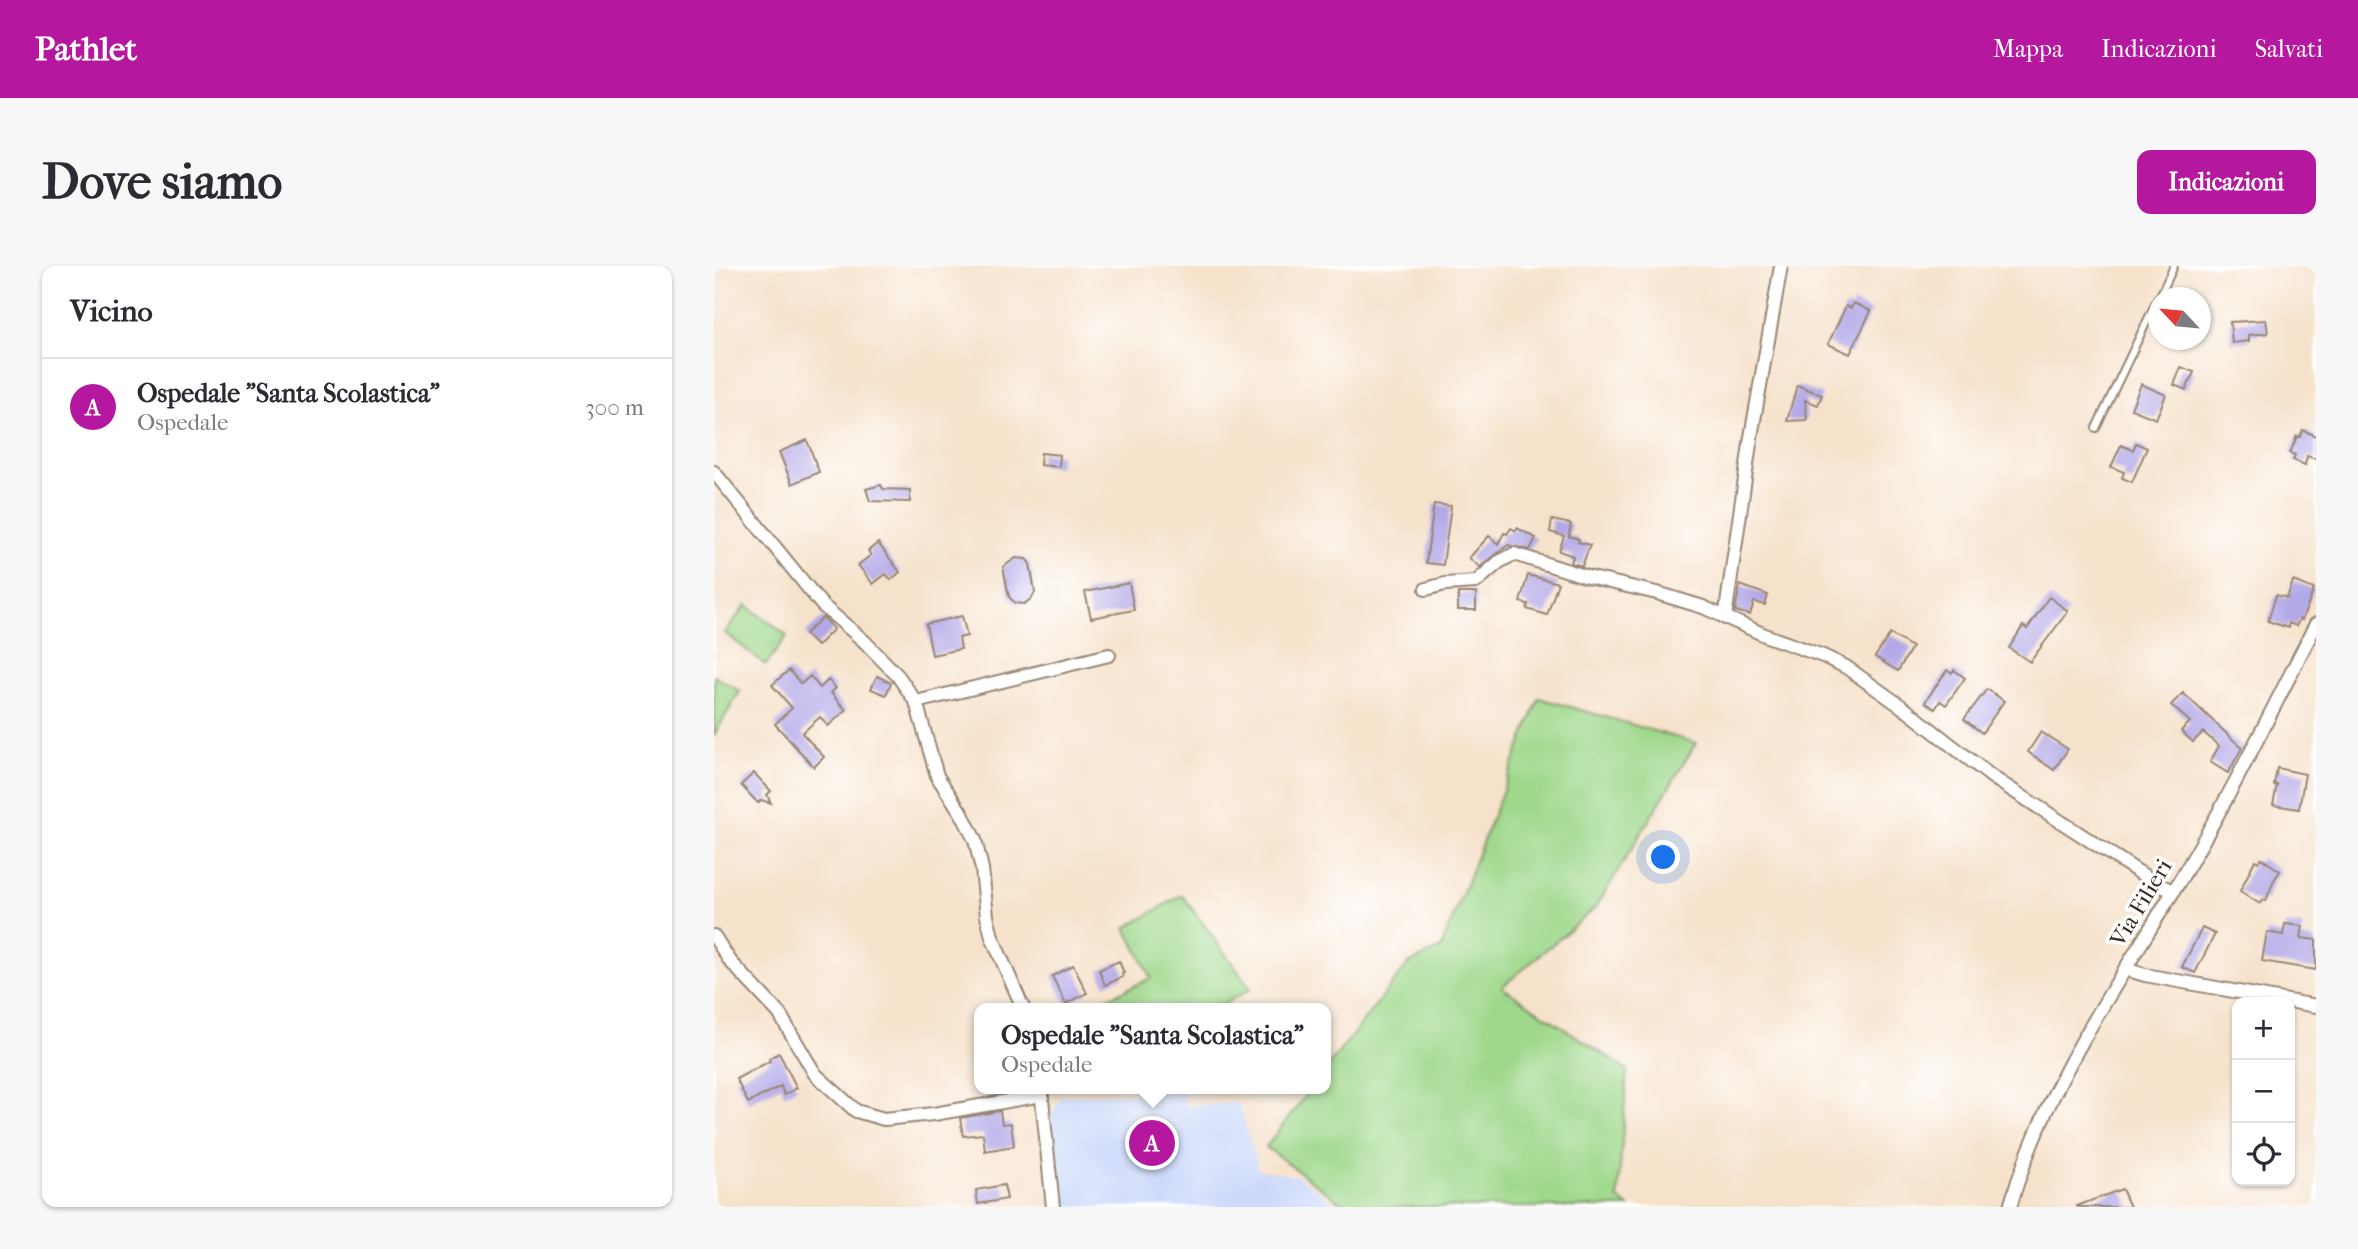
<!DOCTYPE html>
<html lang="it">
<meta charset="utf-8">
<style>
body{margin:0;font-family:"IM FELL French Canon",serif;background:#f7f7f7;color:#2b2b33}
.controls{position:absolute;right:21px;bottom:21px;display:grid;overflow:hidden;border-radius:14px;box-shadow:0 2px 5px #0004}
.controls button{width:63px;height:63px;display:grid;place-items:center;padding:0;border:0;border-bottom:2px solid #e1e1e2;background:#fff;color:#2b2b33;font:35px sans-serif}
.compass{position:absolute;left:1434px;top:21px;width:63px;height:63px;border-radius:50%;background:#fff;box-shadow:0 2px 5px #0004;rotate:296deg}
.you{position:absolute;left:950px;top:592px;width:24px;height:24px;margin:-18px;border:5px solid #fff;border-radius:50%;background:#1a73e8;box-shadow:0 0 0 10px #1a73e833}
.badge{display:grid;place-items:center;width:46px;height:46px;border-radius:50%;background:#b5179e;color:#fff;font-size:23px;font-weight:700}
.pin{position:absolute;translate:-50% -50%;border:4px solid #fff;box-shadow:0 2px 7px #0006}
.popup{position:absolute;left:260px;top:737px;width:357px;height:91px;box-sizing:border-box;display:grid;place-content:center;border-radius:14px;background:#fff;filter:drop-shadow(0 2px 5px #0005);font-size:23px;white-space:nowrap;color:#7c7c81}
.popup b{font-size:26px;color:#2b2b33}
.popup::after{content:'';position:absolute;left:50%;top:100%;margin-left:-14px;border:14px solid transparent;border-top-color:#fff}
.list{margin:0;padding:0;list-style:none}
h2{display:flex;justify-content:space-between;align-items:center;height:91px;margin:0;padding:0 28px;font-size:30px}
h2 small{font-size:23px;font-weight:400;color:#7c7c81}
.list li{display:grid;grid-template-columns:46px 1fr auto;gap:21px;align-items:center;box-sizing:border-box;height:98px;padding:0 28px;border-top:2px solid #e1e1e2}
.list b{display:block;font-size:26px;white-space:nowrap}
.list p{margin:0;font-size:23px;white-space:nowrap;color:#7c7c81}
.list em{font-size:23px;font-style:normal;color:#7c7c81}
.icon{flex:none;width:38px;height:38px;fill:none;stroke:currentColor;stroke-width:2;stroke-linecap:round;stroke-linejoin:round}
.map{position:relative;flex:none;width:1602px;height:941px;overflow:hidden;border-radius:14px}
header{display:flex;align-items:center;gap:42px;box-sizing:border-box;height:98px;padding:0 35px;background:#b5179e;color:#fff}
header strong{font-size:33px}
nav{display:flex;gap:38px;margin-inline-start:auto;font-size:24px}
.intro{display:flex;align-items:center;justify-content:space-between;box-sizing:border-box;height:168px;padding:0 42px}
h1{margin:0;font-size:49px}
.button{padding:18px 32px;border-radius:14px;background:#b5179e;color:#fff;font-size:24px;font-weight:700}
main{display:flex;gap:42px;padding:0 42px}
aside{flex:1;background:#fff;border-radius:14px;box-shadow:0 2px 5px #0004}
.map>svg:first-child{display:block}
.built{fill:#cedafa}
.green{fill:#9fd88b;stroke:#6d8154;stroke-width:2}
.building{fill:#b2a8e7}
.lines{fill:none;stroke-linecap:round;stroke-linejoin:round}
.lane-casing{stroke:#988674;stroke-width:10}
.street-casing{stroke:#988674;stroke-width:16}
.lane{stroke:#fff;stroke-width:6}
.street{stroke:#fff;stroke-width:12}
.labels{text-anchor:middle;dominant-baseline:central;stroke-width:7;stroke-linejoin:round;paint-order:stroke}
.street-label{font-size:23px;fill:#3b2a1e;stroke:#fff}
</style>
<header>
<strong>Pathlet</strong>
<nav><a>Mappa</a><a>Indicazioni</a><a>Salvati</a></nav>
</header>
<div class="intro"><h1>Dove siamo</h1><a class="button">Indicazioni</a></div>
<main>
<aside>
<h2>Vicino<small></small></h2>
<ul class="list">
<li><span class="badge">A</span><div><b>Ospedale &quot;Santa Scolastica&quot;</b><p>Ospedale</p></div><em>300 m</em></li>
</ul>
</aside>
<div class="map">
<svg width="1602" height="941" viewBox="0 0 1602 941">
<rect width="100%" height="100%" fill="#fff"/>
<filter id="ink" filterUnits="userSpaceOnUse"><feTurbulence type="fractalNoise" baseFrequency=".0143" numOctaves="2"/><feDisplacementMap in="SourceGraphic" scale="14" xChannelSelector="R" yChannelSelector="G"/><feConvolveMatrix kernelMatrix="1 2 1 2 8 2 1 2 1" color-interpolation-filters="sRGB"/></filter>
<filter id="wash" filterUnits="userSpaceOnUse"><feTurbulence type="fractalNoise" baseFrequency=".00686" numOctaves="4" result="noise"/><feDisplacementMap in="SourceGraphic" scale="28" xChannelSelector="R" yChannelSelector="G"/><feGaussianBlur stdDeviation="1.57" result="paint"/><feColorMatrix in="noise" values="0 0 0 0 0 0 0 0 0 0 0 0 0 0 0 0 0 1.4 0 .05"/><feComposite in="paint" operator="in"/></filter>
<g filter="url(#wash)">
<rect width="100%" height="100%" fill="#f6e2cb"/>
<path class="built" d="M 471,826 L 471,840 L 525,837 L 544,903 L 586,911 L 625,941 L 345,941 L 337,850 L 348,830 Z"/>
<g class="green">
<path d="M 32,339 L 73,370 L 52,399 L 11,367 Z"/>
<path d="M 0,410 L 26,425 L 0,469 Z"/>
<path d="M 825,432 L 982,477 L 882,641 L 788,721 L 913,804 L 904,932 L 915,941 L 633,941 L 552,881 L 597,823 L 611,823 L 611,804 L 694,698 L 727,682 Z"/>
<path d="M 468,629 L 537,723 L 502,742 L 373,742 L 437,712 L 412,662 Z"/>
</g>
<g id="blocks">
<g class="building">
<path d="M 1140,37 L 1157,45 L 1136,88 L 1114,78 L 1132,40 L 1137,42 Z"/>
<path d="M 1552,54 L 1554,67 L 1535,69 L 1535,75 L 1518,77 L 1516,56 Z"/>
<path d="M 1467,101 L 1480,106 L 1472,124 L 1460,119 Z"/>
<path d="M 1427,118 L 1452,129 L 1442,153 L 1417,143 Z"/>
<path d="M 1083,119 L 1108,129 L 1104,139 L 1091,134 L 1093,154 L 1073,155 Z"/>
<path d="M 1589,164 L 1602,170 L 1602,193 L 1593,190 L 1591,199 L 1579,194 L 1581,189 L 1576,187 L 1583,170 L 1586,171 Z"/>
<path d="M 93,174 L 105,206 L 78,218 L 65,186 Z"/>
<path d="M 1422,177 L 1433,182 L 1418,216 L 1408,212 L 1410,206 L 1397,201 L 1407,179 L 1419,184 Z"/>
<path d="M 327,187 L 346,189 L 345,201 L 326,199 Z"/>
<path d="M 167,219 L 169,223 L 196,224 L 196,236 L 156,235 L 152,223 Z"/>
<path d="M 720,238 L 737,240 L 729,299 L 712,297 Z"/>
<path d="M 838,254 L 857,258 L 855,270 L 865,273 L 864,276 L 876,279 L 868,300 L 857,297 L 859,290 L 845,285 L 850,270 L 836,266 Z"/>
<path d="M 797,262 L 802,265 L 803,262 L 822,272 L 816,284 L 794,279 L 766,301 L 755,292 L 775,270 L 784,278 L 790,267 L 793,268 Z"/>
<path d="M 164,277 L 186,306 L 177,314 L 172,308 L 159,318 L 144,299 L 157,289 L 154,285 Z"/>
<path d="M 302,292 L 312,293 L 316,298 L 321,326 L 318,332 L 310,338 L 301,337 L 295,331 L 289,301 Z"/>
<path d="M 814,309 L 844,317 L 833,349 L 813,343 L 814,338 L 806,336 Z"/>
<path d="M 1579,315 L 1600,323 L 1588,354 L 1586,353 L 1582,360 L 1575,357 L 1574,362 L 1554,355 L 1562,329 L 1573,332 Z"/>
<path d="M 415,317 L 420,344 L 377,352 L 371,326 Z"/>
<path d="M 1026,319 L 1054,329 L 1051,339 L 1040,336 L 1036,349 L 1021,345 Z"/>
<rect x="744" y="327" width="18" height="17"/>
<path d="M 1335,331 L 1354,345 L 1316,396 L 1295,382 L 1309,360 L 1313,363 Z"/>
<path d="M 248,350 L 253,370 L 245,372 L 247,383 L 218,389 L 212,358 Z"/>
<path d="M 109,351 L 120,363 L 103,380 L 91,368 Z"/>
<path d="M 1176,368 L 1198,381 L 1184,405 L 1161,391 Z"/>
<path d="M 75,404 L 87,418 L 96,410 L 106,422 L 114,414 L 122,422 L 117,427 L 132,444 L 114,460 L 106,451 L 88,467 L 110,491 L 100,501 L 61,458 L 78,442 L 58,419 Z"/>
<path d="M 1233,404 L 1238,407 L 1240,404 L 1251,412 L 1232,439 L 1226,435 L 1221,443 L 1211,436 Z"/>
<path d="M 163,410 L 177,417 L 172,429 L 157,423 Z"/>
<path d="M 1273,423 L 1290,435 L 1268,467 L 1250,453 Z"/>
<path d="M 1469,427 L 1528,482 L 1514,507 L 1496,496 L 1505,480 L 1489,466 L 1479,476 L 1467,465 L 1476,456 L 1457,439 Z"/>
<path d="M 1327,466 L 1354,483 L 1340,504 L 1314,486 Z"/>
<path d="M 1563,502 L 1591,508 L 1585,543 L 1559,539 L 1563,519 L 1560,519 Z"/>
<path d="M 40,507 L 57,525 L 53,529 L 57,537 L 47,534 L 44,537 L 27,519 Z"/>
<path d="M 1547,592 L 1566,605 L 1560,614 L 1552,635 L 1549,634 L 1546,638 L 1526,625 L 1541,594 L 1544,596 Z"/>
<path d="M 1571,658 L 1589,660 L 1587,672 L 1602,674 L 1602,704 L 1548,695 L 1553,666 L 1569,669 Z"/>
<path d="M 1488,662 L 1501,668 L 1481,707 L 1468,701 Z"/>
<path d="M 405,695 L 410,707 L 408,708 L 409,711 L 391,719 L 385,704 Z"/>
<path d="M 359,699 L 373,727 L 352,738 L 338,710 Z"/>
<path d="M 65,787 L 83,822 L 70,829 L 67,820 L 34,837 L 22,813 L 56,795 L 55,792 Z"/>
<path d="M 286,845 L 288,858 L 297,857 L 300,880 L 271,885 L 269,868 L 249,870 L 246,852 Z"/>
<path d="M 290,919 L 293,933 L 264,938 L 262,924 Z"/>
<path d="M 1408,923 L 1416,941 L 1364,941 L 1363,940 Z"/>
</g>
</g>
</g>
<g filter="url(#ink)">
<use href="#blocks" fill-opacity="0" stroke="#988674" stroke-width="2"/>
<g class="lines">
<g class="lane-casing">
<g id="lane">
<path d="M 1445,32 L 1460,0"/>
<path d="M 1382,162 L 1444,32"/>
</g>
</g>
<g class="street-casing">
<g id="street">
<path d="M 0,206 L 108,339 L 150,375 L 184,410 L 202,436 L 223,510 L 248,548 L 261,574 L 268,603 L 273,650 L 278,671 L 309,742"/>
<path d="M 712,323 L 731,318 L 762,316 L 785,296 L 800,288 L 874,311 L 943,327 L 989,341 L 1053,370 L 1109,390 L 1132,401 L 1191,443 L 1278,511 L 1443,618 L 1459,625"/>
<path d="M 1011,352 L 1037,171 L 1067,0"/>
<path d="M 202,436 L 395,389"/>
<path d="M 0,670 L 16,695 L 65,747 L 101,808 L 142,845 L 170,853 L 220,848 L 328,829"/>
<path d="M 1411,703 L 1431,709 L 1602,740"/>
<path d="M 327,823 L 339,941"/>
<path d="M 1296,941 C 1329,823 1402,720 1465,616 C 1515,533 1558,444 1602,358"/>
</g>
</g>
<use href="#lane" class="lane"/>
<use href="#street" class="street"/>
</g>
</g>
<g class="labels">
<g class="street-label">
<text transform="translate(1427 637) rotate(-59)">Via Filieri</text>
</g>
</g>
</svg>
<div class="controls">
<button>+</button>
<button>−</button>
<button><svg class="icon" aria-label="locate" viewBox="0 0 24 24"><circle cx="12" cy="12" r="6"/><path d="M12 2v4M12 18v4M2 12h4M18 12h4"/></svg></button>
</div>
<svg class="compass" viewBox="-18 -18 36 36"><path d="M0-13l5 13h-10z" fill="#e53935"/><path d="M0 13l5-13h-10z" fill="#7c7c81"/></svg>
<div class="you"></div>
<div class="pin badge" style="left:438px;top:877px">A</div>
<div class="popup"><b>Ospedale &quot;Santa Scolastica&quot;</b>Ospedale</div>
</div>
</main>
